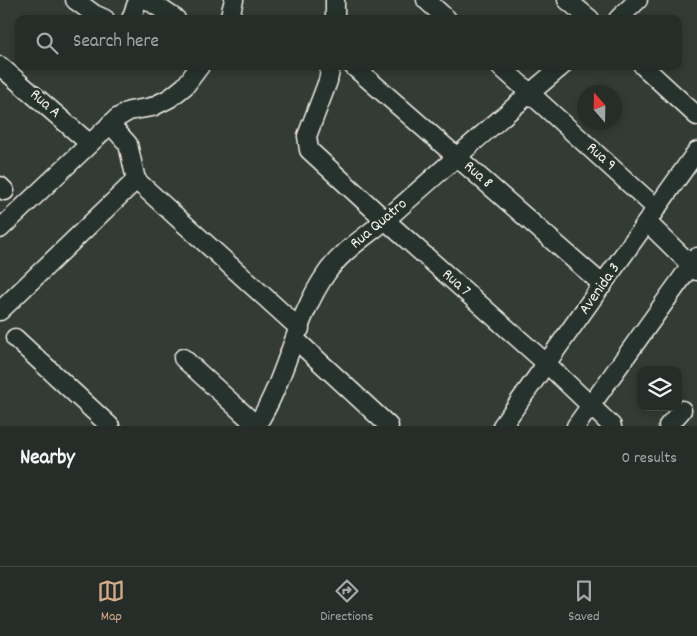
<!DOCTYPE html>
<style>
body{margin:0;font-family:Dekko,sans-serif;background:#323834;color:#f1f3f6}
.controls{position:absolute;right:15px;bottom:15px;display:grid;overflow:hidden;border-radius:10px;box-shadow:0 2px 8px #0003}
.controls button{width:45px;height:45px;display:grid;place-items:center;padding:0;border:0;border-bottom:1px solid #424845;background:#262c28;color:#f1f3f6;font:25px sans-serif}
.compass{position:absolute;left:577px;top:85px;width:45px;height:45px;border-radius:50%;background:#262c28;box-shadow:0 2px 8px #0003;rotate:340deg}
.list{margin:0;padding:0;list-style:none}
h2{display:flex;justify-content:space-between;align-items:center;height:65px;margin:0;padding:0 20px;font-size:21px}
h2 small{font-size:16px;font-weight:400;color:#a4a7a8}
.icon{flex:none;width:28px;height:28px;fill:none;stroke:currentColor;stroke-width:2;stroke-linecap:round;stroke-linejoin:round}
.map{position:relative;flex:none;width:697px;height:426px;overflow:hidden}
.search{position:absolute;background:#262c28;box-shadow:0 2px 8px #0003;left:15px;right:15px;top:15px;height:55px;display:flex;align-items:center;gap:12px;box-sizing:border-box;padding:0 18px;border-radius:10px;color:#a4a7a8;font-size:19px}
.sheet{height:140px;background:#262c28}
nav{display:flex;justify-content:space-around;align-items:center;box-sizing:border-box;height:70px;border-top:1px solid #424845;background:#262c28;font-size:14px;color:#a4a7a8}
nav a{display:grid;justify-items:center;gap:2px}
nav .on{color:#d6ab8b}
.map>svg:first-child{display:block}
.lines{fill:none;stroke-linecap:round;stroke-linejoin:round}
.minor-casing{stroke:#f4f1e8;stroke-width:21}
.minor{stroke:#26332d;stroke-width:18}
.labels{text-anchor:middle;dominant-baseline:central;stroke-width:5;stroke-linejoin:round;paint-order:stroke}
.street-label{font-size:16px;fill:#f4f1e8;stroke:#26332d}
</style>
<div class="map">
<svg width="697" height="426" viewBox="0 0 697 426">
<rect width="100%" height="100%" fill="#333b35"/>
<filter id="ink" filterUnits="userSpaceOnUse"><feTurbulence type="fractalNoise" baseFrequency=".02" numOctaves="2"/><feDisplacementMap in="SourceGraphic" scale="10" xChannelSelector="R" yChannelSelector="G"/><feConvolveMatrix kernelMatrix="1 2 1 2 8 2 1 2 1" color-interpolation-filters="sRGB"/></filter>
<g filter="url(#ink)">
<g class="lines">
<g class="minor-casing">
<g id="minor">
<path d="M 75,0 L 94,14 L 105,19"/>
<path d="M 148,0 L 176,19"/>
<path d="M 335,0 L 335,19"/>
<path d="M 426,0 L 447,19"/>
<path d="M 567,0 L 590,19"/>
<path d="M 131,19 L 138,0"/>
<path d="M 229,19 L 234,0"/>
<path d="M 618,19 L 638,0"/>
<path d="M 0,66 L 89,143"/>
<path d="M 331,66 L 328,81 L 307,136 L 309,150 L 385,220 L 547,364 L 612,426"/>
<path d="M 353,66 L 603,285"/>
<path d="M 500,66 L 656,208"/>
<path d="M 643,66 L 697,116"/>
<path d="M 136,180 L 300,329"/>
<path d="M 0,186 L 5,191"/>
<path d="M 647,222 L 697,271"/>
<path d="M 0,229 L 117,118 L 129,111 L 152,107 L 170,98 L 185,86 L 200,66"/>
<path d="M 0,311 L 136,180 L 128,144 L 110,124"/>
<path d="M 15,338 L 110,426"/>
<path d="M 295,339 L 389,426"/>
<path d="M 183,358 L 257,426"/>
<path d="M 256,426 C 287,379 294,320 326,274 C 342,250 369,235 390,216 C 447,165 504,115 562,66"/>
<path d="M 502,426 L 697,151"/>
<path d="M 576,426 L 697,257"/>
<path d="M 668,426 L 682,410"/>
</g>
</g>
<use href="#minor" class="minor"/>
</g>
</g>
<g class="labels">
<g class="street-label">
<text transform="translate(45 104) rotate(41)">Rua A</text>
<text transform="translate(601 157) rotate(42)">Rua 9</text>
<text transform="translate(478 175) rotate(41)">Rua 8</text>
<text transform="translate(379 224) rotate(-40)">Rua Quatro</text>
<text transform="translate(456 283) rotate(42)">Rua 7</text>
<text transform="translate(600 289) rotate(-55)">Avenida 3</text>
</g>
</g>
</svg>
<div class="controls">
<button><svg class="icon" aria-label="layers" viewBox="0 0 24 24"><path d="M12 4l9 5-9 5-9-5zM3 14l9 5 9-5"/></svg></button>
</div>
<svg class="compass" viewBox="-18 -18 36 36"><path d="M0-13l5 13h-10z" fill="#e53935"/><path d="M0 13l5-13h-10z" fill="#a4a7a8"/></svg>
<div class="search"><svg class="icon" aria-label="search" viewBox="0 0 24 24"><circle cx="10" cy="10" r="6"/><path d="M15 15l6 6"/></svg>Search here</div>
</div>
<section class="sheet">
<h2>Nearby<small>0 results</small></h2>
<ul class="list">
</ul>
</section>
<nav>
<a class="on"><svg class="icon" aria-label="map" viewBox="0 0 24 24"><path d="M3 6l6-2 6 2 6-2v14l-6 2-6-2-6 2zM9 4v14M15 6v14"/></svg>Map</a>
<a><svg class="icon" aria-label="directions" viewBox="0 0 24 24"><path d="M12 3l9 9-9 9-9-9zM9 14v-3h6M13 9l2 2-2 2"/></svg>Directions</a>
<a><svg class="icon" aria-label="saved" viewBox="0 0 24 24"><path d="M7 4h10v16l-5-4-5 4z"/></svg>Saved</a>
</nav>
